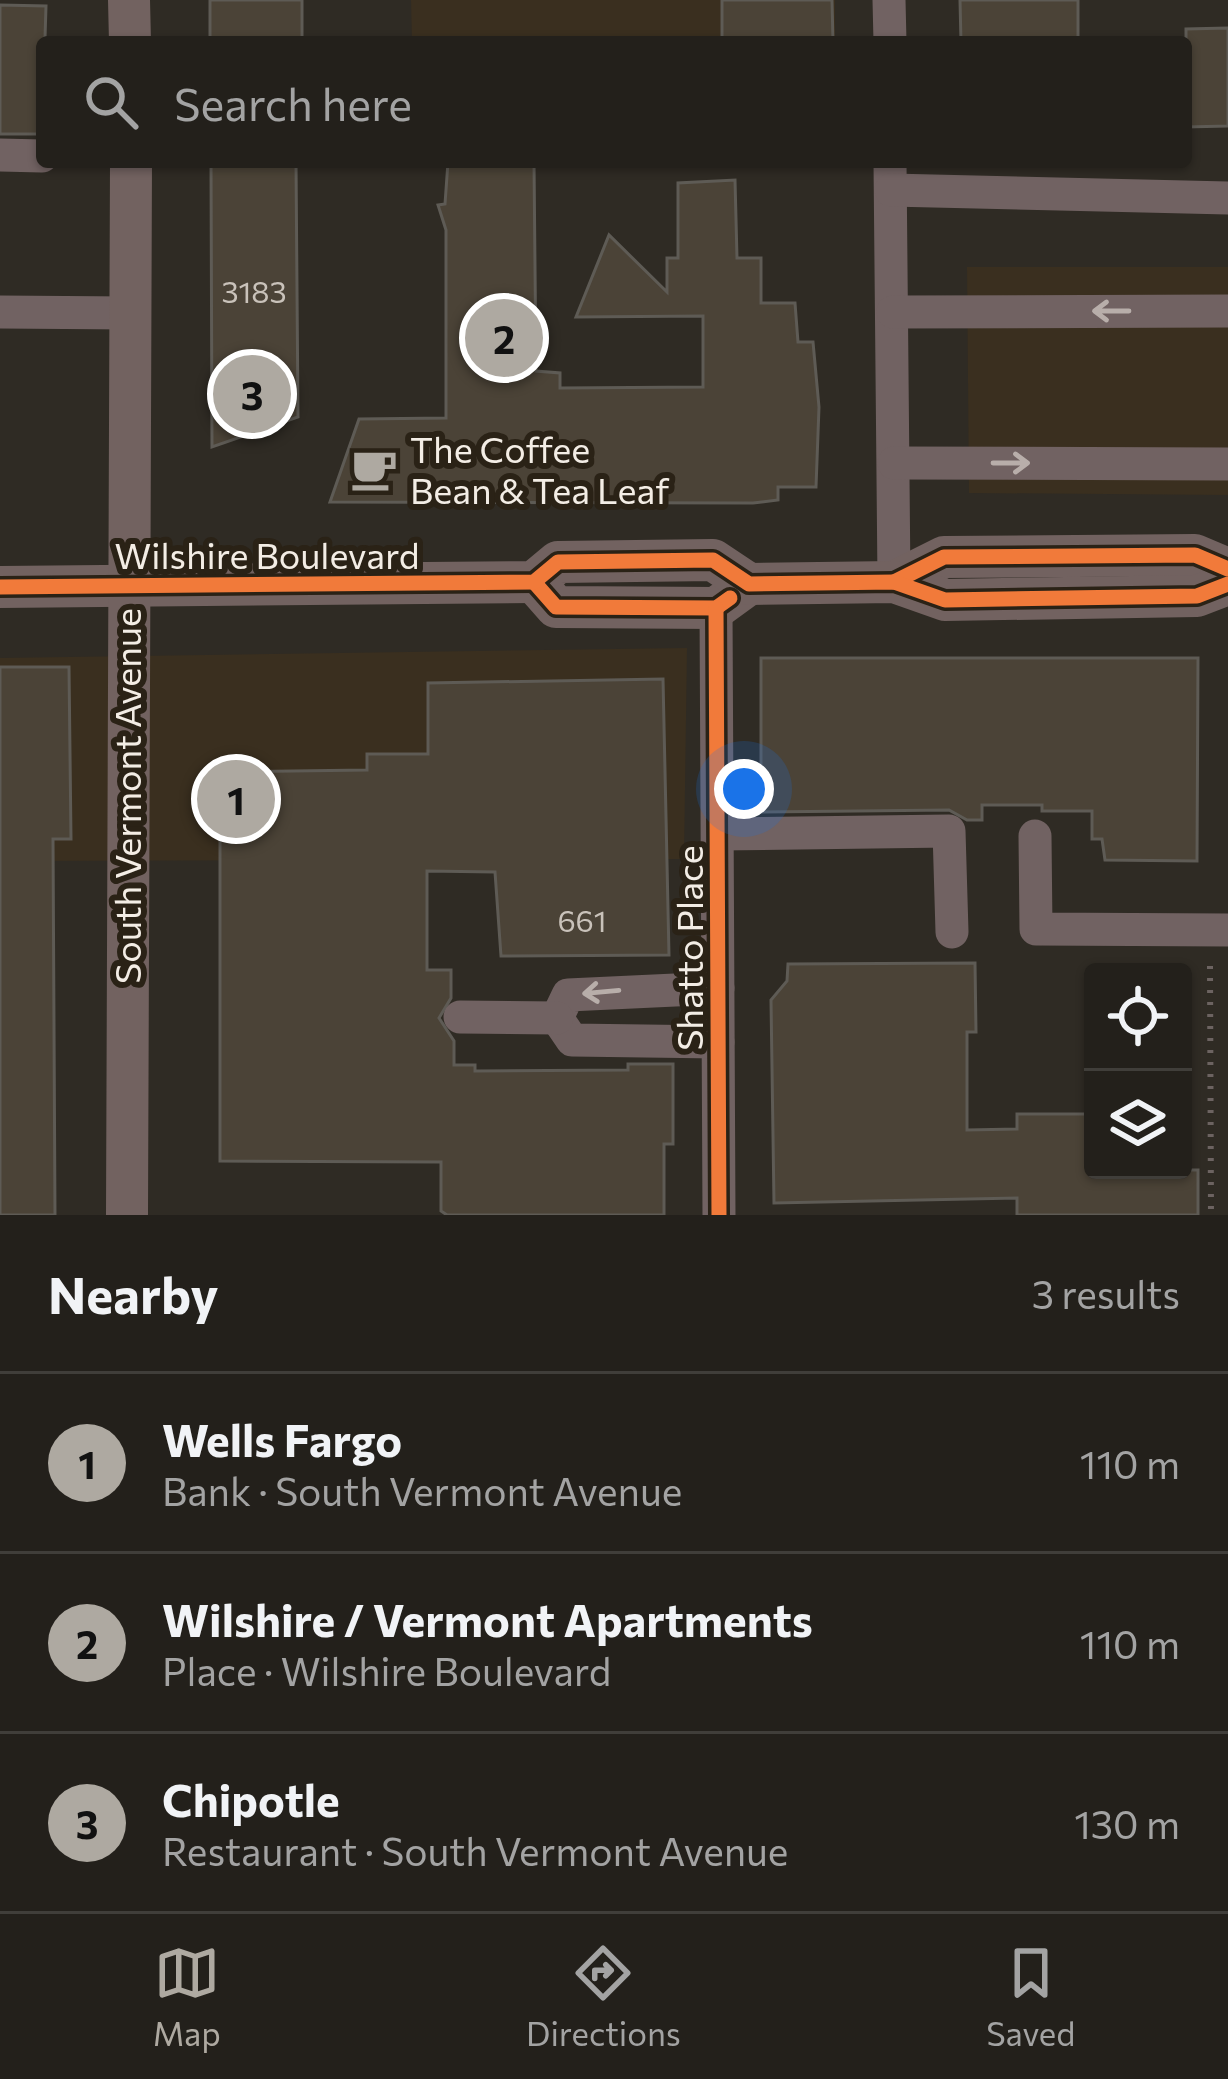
<!DOCTYPE html>
<meta charset="utf-8">
<style>
body{margin:0;font-family:Commissioner,sans-serif;background:#2f2d28;color:#f1f3f6}
.controls{position:absolute;right:36px;bottom:36px;display:grid;overflow:hidden;border-radius:12px;box-shadow:0 3px 9px #0004}
.controls button{width:108px;height:108px;display:grid;place-items:center;padding:0;border:0;border-bottom:3px solid #403e3a;background:#23201b;color:#f1f3f6;font:60px sans-serif}
.you{position:absolute;left:744px;top:789px;width:42px;height:42px;margin:-30px;border:9px solid #fff;border-radius:50%;background:#1a73e8;box-shadow:0 0 0 18px #1a73e833}
.badge{display:grid;place-items:center;width:78px;height:78px;border-radius:50%;background:#aea9a1;color:#111;font-size:39px;font-weight:700}
.pin{position:absolute;translate:-50% -50%;border:6px solid #fff;box-shadow:0 3px 12px #0006}
.list{margin:0;padding:0;list-style:none}
h2{display:flex;justify-content:space-between;align-items:center;height:156px;margin:0;padding:0 48px;font-size:51px}
h2 small{font-size:39px;font-weight:400;color:#a3a3a3}
.list li{display:grid;grid-template-columns:78px 1fr auto;gap:36px;align-items:center;box-sizing:border-box;height:180px;padding:0 48px;border-top:3px solid #403e3a}
.list b{display:block;font-size:45px;white-space:nowrap}
.list p{margin:0;font-size:39px;white-space:nowrap;color:#a3a3a3}
.list em{font-size:39px;font-style:normal;color:#a3a3a3}
.icon{flex:none;width:66px;height:66px;fill:none;stroke:currentColor;stroke-width:2;stroke-linecap:round;stroke-linejoin:round}
.map{position:relative;flex:none;width:1228px;height:1215px;overflow:hidden}
.search{position:absolute;background:#23201b;box-shadow:0 3px 9px #0004;left:36px;right:36px;top:36px;height:132px;display:flex;align-items:center;gap:30px;box-sizing:border-box;padding:0 42px;border-radius:12px;color:#a3a3a3;font-size:45px}
.sheet{height:696px;background:#23201b}
nav{display:flex;justify-content:space-around;align-items:center;box-sizing:border-box;height:168px;border-top:3px solid #403e3a;background:#23201b;font-size:33px;color:#a3a3a3}
nav a{display:grid;justify-items:center;gap:6px}
nav .on{color:#aea9a1}
.map>svg:first-child{display:block}
.built{fill:#3a2f1f}
.building{fill:#4b4337;stroke:#5e5b55;stroke-width:3}
.lines{fill:none;stroke-linecap:round;stroke-linejoin:round}
.path{stroke:#6c6361;stroke-width:6;stroke-dasharray:3 9;stroke-linecap:butt}
.minor{stroke:#716262;stroke-width:33}
.major{stroke:#726260;stroke-width:42}
.cycleway-casing{stroke:#2a2216;stroke-width:22}
.cycleway{stroke:#f17a3a;stroke-width:15}
.oneway{stroke:#b8aeaa}
.labels{text-anchor:middle;dominant-baseline:central;stroke-width:12;stroke-linejoin:round;paint-order:stroke}
.number-label{font-size:30px;fill:#c9c2ba}
.poi-label{font-size:36px;fill:#f3ede5;stroke:#2a2216;text-anchor:start}
.street-label{font-size:36px;fill:#f3ede5;stroke:#2a2216}
</style>
<div class="map">
<svg width="1228" height="1215" viewBox="0 0 1228 1215">
<rect width="100%" height="100%" fill="#2f2b24"/>
<g class="built">
<path d="M 411,0 L 835,0 L 835,42 L 412,42 Z"/>
<path d="M 723,162 L 832,162 L 832,168 L 773,168 L 729,167 Z"/>
<path d="M 967,267 L 1228,267 L 1228,495 L 969,493 Z"/>
<path d="M 687,648 L 684,859 L 0,861 L 0,658 Z"/>
</g>
<g class="building">
<rect x="210" y="0" width="92" height="42"/>
<path d="M 722,0 L 832,0 L 833,42 L 722,42 Z"/>
<path d="M 960,0 L 1078,0 L 1078,42 L 961,42 Z"/>
<path d="M 0,5 L 46,6 L 42,134 L 0,134 Z"/>
<path d="M 1228,28 L 1228,126 L 1186,127 L 1186,29 Z"/>
<path d="M 211,162 L 296,162 L 298,417 L 212,447 Z"/>
<path d="M 448,162 L 534,162 L 536,371 L 560,373 L 560,388 L 703,387 L 703,316 L 576,317 L 609,235 L 667,292 L 667,258 L 678,258 L 678,183 L 735,180 L 737,258 L 761,258 L 761,303 L 795,303 L 798,342 L 813,342 L 819,407 L 816,487 L 778,487 L 778,500 L 753,503 L 330,502 L 359,419 L 446,418 L 446,230 L 438,205 L 445,204 Z"/>
<path d="M 761,658 L 1198,658 L 1197,861 L 1105,860 L 1102,839 L 1092,839 L 1092,811 L 1042,811 L 1042,805 L 982,805 L 982,820 L 967,820 L 949,810 L 761,812 Z"/>
<path d="M 0,667 L 69,667 L 71,839 L 53,839 L 55,1215 L 0,1215 Z"/>
<path d="M 663,679 L 669,955 L 501,956 L 495,872 L 427,871 L 427,970 L 451,970 L 451,998 L 439,1018 L 454,1041 L 454,1065 L 475,1065 L 475,1071 L 628,1070 L 628,1064 L 673,1064 L 673,1144 L 664,1144 L 664,1215 L 447,1215 L 441,1211 L 441,1162 L 220,1161 L 220,772 L 367,770 L 367,754 L 428,754 L 428,683 Z"/>
<path d="M 975,963 L 976,1032 L 967,1032 L 967,1130 L 1017,1129 L 1017,1114 L 1093,1114 L 1093,1170 L 1198,1170 L 1198,1215 L 1017,1215 L 1017,1198 L 774,1203 L 771,1000 L 787,981 L 788,964 Z"/>
</g>
<g class="lines">
<path class="path" d="M 1210,966 L 1211,1215"/>
<g class="minor">
<path d="M 889,0 L 890,42"/>
<path d="M 0,155 L 42,156"/>
<path d="M 890,162 L 894,582"/>
<path d="M 891,190 L 1228,198"/>
<path d="M 0,312 L 130,313"/>
<path d="M 893,312 L 1228,311"/>
<path d="M 894,463 L 1228,464"/>
<path d="M 716,608 L 719,1215"/>
<path d="M 718,834 L 949,831 L 952,932"/>
<path d="M 1035,836 L 1036,929 L 1228,930"/>
<path d="M 718,988 L 568,995 L 557,1018 L 572,1040 L 718,1042"/>
<path d="M 460,1017 L 557,1018"/>
</g>
<g class="major">
<path d="M 129,0 L 130,42"/>
<path d="M 534,582 L 556,607 L 716,608 L 749,584"/>
<path d="M 894,582 L 944,557 L 1195,555 L 1228,569"/>
<path d="M 0,587 L 534,582 L 558,562 L 713,560 L 749,584 L 894,582 L 945,600 L 1197,596 L 1228,584"/>
<path d="M 127,1215 L 131,162"/>
</g>
<g class="cycleway-casing">
<g id="cycleway">
<path d="M 534,582 L 556,607 L 716,608 L 730,598"/>
<path d="M 894,582 L 944,557 L 1195,555 L 1228,569"/>
<path d="M 0,587 L 534,582 L 558,562 L 713,560 L 749,584 L 894,582 L 945,600 L 1197,596 L 1228,584"/>
<path d="M 716,608 L 719,1215"/>
</g>
</g>
<use href="#cycleway" class="cycleway"/>
</g>
<defs><path id="oneway-shaft" d="M-6 0H5M1.5-3L5.5 0L1.5 3" fill="none" stroke-width="1.6" stroke-linecap="round" stroke-linejoin="round" transform="scale(3)"/></defs>
<g class="oneway">
<use href="#oneway-shaft" transform="translate(1111 311) rotate(180)"/>
<use href="#oneway-shaft" transform="translate(1011 463)"/>
<use href="#oneway-shaft" transform="translate(601 992) rotate(175)"/>
</g>
<defs>
<g id="cafe-bare" transform="scale(3.6)"><path d="M-5.5-4.5H6V0H3Q3 3.5 0 3.5H-2.5Q-5.5 3.5-5.5 0ZM3-3.2v2h1.7v-2ZM-6 4.5H4V6H-6Z" fill="#aea9a1" stroke="#2a2216" stroke-width="2.5" paint-order="stroke"/></g>
</defs>
<g fill-rule="evenodd">
<use href="#cafe-bare" x="374" y="469"/>
</g>
<g class="labels">
<g class="number-label">
<text x="254" y="290">3183</text>
<text x="582" y="919">661</text>
</g>
<g class="poi-label">
<text x="410" y="448">The Coffee<tspan x="410" dy="41">Bean &amp; Tea Leaf</tspan></text>
</g>
<g class="street-label">
<text x="267" y="554">Wilshire Boulevard</text>
<text transform="translate(126 796) rotate(-90)">South Vermont Avenue</text>
<text transform="translate(688 948) rotate(-90)">Shatto Place</text>
</g>
</g>
</svg>
<div class="controls">
<button><svg class="icon" aria-label="locate" viewBox="0 0 24 24"><circle cx="12" cy="12" r="6"/><path d="M12 2v4M12 18v4M2 12h4M18 12h4"/></svg></button>
<button><svg class="icon" aria-label="layers" viewBox="0 0 24 24"><path d="M12 4l9 5-9 5-9-5zM3 14l9 5 9-5"/></svg></button>
</div>
<div class="you"></div>
<div class="pin badge" style="left:236px;top:799px">1</div>
<div class="pin badge" style="left:504px;top:338px">2</div>
<div class="pin badge" style="left:252px;top:394px">3</div>
<div class="search"><svg class="icon" aria-label="search" viewBox="0 0 24 24"><circle cx="10" cy="10" r="6"/><path d="M15 15l6 6"/></svg>Search here</div>
</div>
<section class="sheet">
<h2>Nearby<small>3 results</small></h2>
<ul class="list">
<li><span class="badge">1</span><div><b>Wells Fargo</b><p>Bank · South Vermont Avenue</p></div><em>110 m</em></li>
<li><span class="badge">2</span><div><b>Wilshire / Vermont Apartments</b><p>Place · Wilshire Boulevard</p></div><em>110 m</em></li>
<li><span class="badge">3</span><div><b>Chipotle</b><p>Restaurant · South Vermont Avenue</p></div><em>130 m</em></li>
</ul>
</section>
<nav>
<a class="on"><svg class="icon" aria-label="map" viewBox="0 0 24 24"><path d="M3 6l6-2 6 2 6-2v14l-6 2-6-2-6 2zM9 4v14M15 6v14"/></svg>Map</a>
<a><svg class="icon" aria-label="directions" viewBox="0 0 24 24"><path d="M12 3l9 9-9 9-9-9zM9 14v-3h6M13 9l2 2-2 2"/></svg>Directions</a>
<a><svg class="icon" aria-label="saved" viewBox="0 0 24 24"><path d="M7 4h10v16l-5-4-5 4z"/></svg>Saved</a>
</nav>
